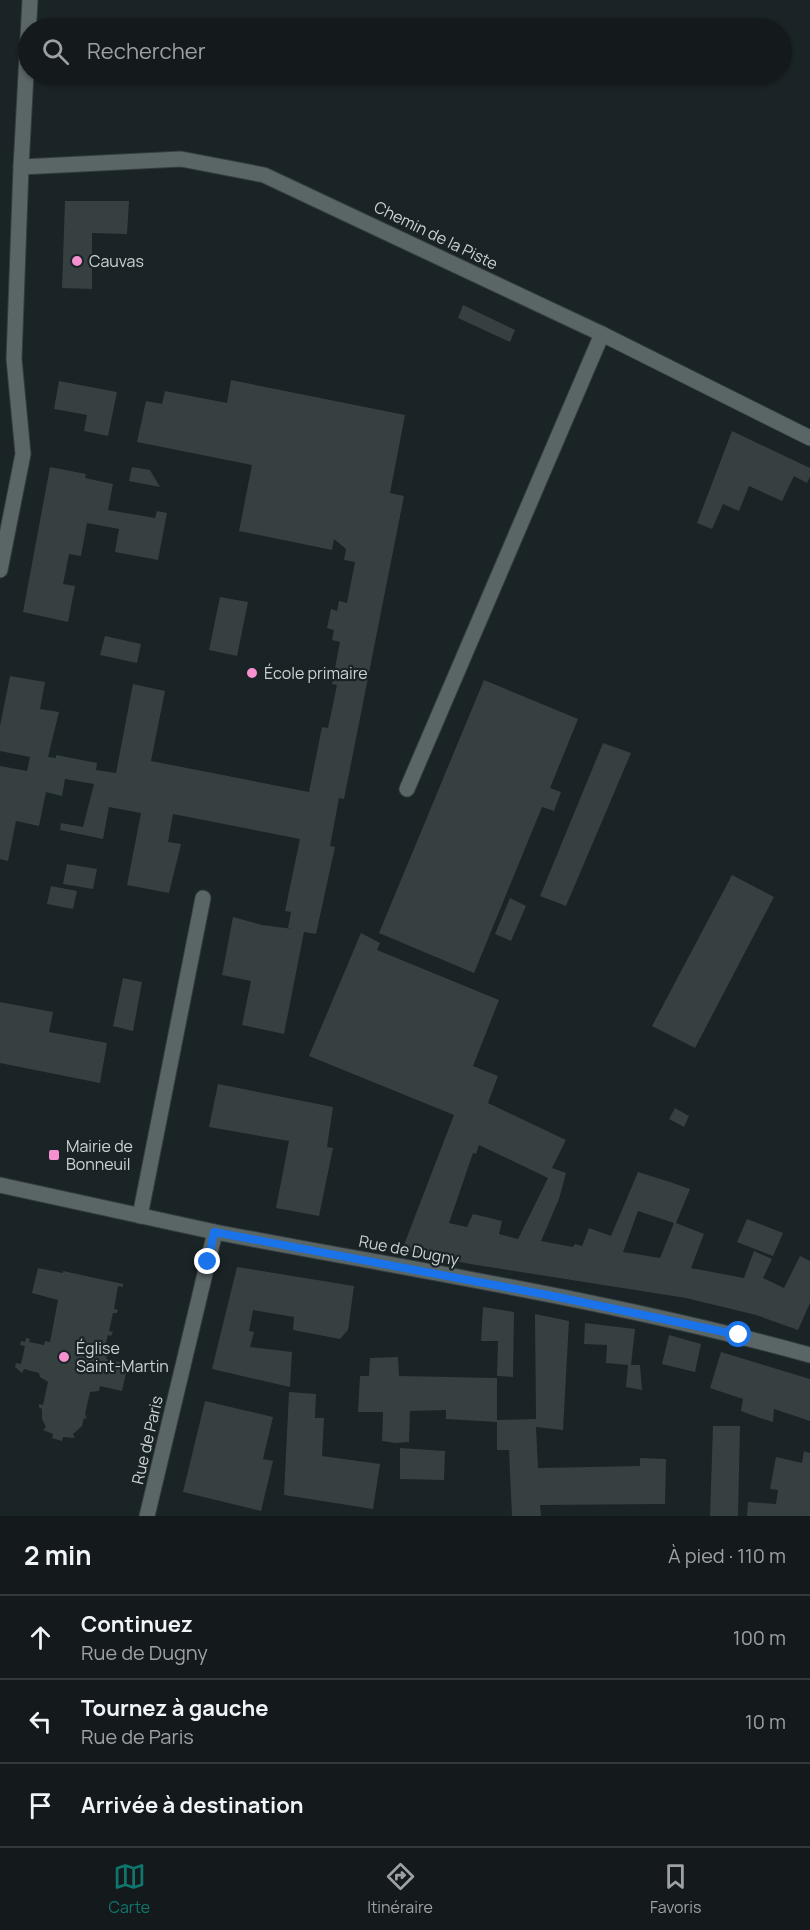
<!DOCTYPE html>
<html lang="fr">
<meta charset="utf-8">
<style>
body{margin:0;font-family:Manrope,sans-serif;background:#212729;color:#f1f3f6}
.stop{position:absolute;width:18px;height:18px;margin:-14px;border:4px solid #1a73e8;border-radius:50%;background:#fff}
.stop.end{background:#1a73e8;border-color:#fff;box-shadow:0 2px 6px #0008}
.list{margin:0;padding:0;list-style:none}
h2{display:flex;justify-content:space-between;align-items:center;height:78px;margin:0;padding:0 24px;font-size:26px}
h2 small{font-size:20px;font-weight:400;color:#9da1a3}
.list li{display:grid;grid-template-columns:39px 1fr auto;gap:18px;align-items:center;box-sizing:border-box;height:84px;padding:0 24px;border-top:2px solid #33383b}
.list b{display:block;font-size:22px;white-space:nowrap}
.list p{margin:0;font-size:20px;white-space:nowrap;color:#9da1a3}
.list em{font-size:20px;font-style:normal;color:#9da1a3}
.icon{flex:none;width:33px;height:33px;fill:none;stroke:currentColor;stroke-width:2;stroke-linecap:round;stroke-linejoin:round}
.map{position:relative;flex:none;width:810px;height:1516px;overflow:hidden}
.search{position:absolute;background:#141a1c;box-shadow:0 2px 4px #0004;left:18px;right:18px;top:18px;height:66px;display:flex;align-items:center;gap:15px;box-sizing:border-box;padding:0 21px;border-radius:33px;color:#9da1a3;font-size:22px}
.sheet{height:330px;background:#141a1c}
nav{display:flex;justify-content:space-around;align-items:center;box-sizing:border-box;height:84px;border-top:2px solid #33383b;background:#141a1c;font-size:16px;color:#9da1a3}
nav a{display:grid;justify-items:center;gap:3px}
nav .on{color:#0f766e}
.map>svg:first-child{display:block}
.building{fill:#364041;fill-rule:evenodd}
.lines{fill:none;stroke-linecap:round;stroke-linejoin:round}
.service-casing{stroke:#353d3e;stroke-width:17}
.minor-casing{stroke:#353d3e;stroke-width:17}
.tertiary-casing{stroke:#353d3e;stroke-width:17}
.service{stroke:#5a6566;stroke-width:15}
.minor{stroke:#5a6566;stroke-width:15}
.tertiary{stroke:#5a6566;stroke-width:15}
.route{stroke:#1a73e8;stroke-width:8}
.poi-dot{fill:#f690cf;stroke:#1a2325;stroke-width:2}
.labels{text-anchor:middle;dominant-baseline:central;stroke-width:4.5;stroke-linejoin:round;paint-order:stroke}
.street-label{font-size:16px;fill:#cdd3d4;stroke:#1a2325}
.poi-label{font-size:16px;fill:#cdd3d4;stroke:#1a2325;text-anchor:start}
</style>
<div class="map">
<svg width="810" height="1516" viewBox="0 0 810 1516">
<rect width="100%" height="100%" fill="#1a2325"/>
<g class="building">
<path d="M 65,201 L 129,201 L 127,234 L 92,233 L 92,289 L 62,288 Z"/>
<path d="M 463,305 L 515,330 L 510,342 L 458,318 Z"/>
<path d="M 231,380 L 405,415 L 390,493 L 404,496 L 344,799 L 339,798 L 330,846 L 335,847 L 316,934 L 304,932 L 284,1034 L 242,1025 L 251,981 L 222,975 L 233,917 L 262,925 L 293,929 L 288,928 L 291,912 L 285,911 L 300,839 L 173,814 L 168,842 L 181,844 L 169,893 L 127,885 L 141,813 L 109,807 L 103,839 L 60,830 L 61,823 L 83,827 L 94,784 L 65,779 L 62,796 L 46,792 L 39,826 L 16,821 L 8,861 L 0,859 L 0,766 L 27,771 L 30,757 L 0,751 L 0,726 L 10,676 L 45,682 L 40,709 L 59,712 L 48,757 L 56,758 L 56,755 L 97,763 L 96,770 L 116,773 L 133,684 L 165,691 L 151,761 L 309,792 L 322,727 L 328,728 L 337,685 L 332,684 L 340,642 L 332,640 L 334,630 L 327,628 L 331,609 L 337,611 L 339,601 L 347,603 L 355,562 L 344,560 L 346,549 L 334,539 L 332,550 L 239,531 L 252,465 L 137,442 L 146,401 L 162,404 L 165,391 L 227,403 Z"/>
<path d="M 59,381 L 117,392 L 108,436 L 84,431 L 87,415 L 54,409 Z"/>
<path d="M 732,431 L 810,468 L 810,477 L 807,483 L 794,476 L 782,501 L 749,486 L 739,511 L 723,504 L 712,529 L 697,523 Z"/>
<path d="M 50,467 L 86,474 L 85,478 L 113,484 L 108,510 L 155,518 L 157,511 L 167,513 L 158,560 L 115,552 L 119,529 L 87,523 L 81,556 L 69,554 L 63,584 L 75,586 L 68,622 L 23,612 Z"/>
<path d="M 132,467 L 150,470 L 160,487 L 129,481 Z"/>
<path d="M 220,597 L 248,602 L 237,656 L 209,650 Z"/>
<path d="M 105,636 L 141,644 L 137,663 L 100,655 Z"/>
<path d="M 484,680 L 578,719 L 550,788 L 561,792 L 554,811 L 542,807 L 474,973 L 379,933 Z"/>
<path d="M 603,743 L 631,753 L 566,906 L 540,896 Z"/>
<path d="M 67,864 L 97,869 L 93,889 L 63,884 Z"/>
<path d="M 732,875 L 774,897 L 695,1048 L 652,1026 Z"/>
<path d="M 51,886 L 77,891 L 73,909 L 47,904 Z"/>
<path d="M 510,898 L 526,906 L 511,941 L 495,934 Z"/>
<path d="M 361,933 L 380,943 L 377,950 L 499,1000 L 473,1066 L 498,1076 L 488,1103 L 566,1140 L 552,1168 L 566,1173 L 559,1199 L 541,1241 L 573,1247 L 575,1244 L 582,1246 L 589,1228 L 611,1236 L 638,1172 L 670,1182 L 690,1189 L 676,1223 L 704,1234 L 691,1268 L 744,1278 L 754,1251 L 772,1259 L 763,1278 L 784,1288 L 800,1256 L 810,1261 L 810,1303 L 798,1330 L 756,1315 L 686,1298 L 470,1264 L 402,1250 L 454,1115 L 309,1056 ZM 479,1145 L 548,1178 L 518,1239 L 499,1234 L 502,1221 L 473,1214 L 467,1227 L 449,1223 L 473,1153 L 476,1154 ZM 638,1211 L 674,1223 L 660,1258 L 623,1252 Z"/>
<path d="M 123,978 L 142,982 L 133,1031 L 113,1026 Z"/>
<path d="M 0,1002 L 53,1012 L 49,1032 L 107,1043 L 100,1083 L 0,1063 Z"/>
<path d="M 218,1084 L 333,1107 L 327,1147 L 333,1148 L 319,1216 L 276,1208 L 289,1141 L 209,1127 Z"/>
<path d="M 675,1108 L 689,1116 L 684,1127 L 669,1119 Z"/>
<path d="M 747,1219 L 783,1233 L 773,1256 L 737,1242 Z"/>
<path d="M 237,1267 L 354,1286 L 348,1330 L 340,1339 L 293,1330 L 294,1317 L 253,1310 L 249,1331 L 254,1332 L 250,1347 L 292,1352 L 290,1387 L 212,1369 Z"/>
<path d="M 38,1268 L 63,1273 L 63,1271 L 123,1284 L 123,1287 L 118,1286 L 114,1309 L 118,1310 L 117,1313 L 113,1313 L 109,1331 L 113,1332 L 111,1336 L 108,1335 L 103,1354 L 107,1354 L 106,1359 L 128,1364 L 122,1391 L 100,1386 L 99,1391 L 90,1392 L 85,1414 L 87,1419 L 84,1418 L 82,1426 L 73,1434 L 75,1438 L 63,1437 L 62,1441 L 52,1438 L 53,1434 L 43,1430 L 46,1427 L 42,1419 L 42,1409 L 39,1407 L 39,1404 L 43,1405 L 48,1382 L 40,1377 L 39,1373 L 24,1369 L 22,1373 L 15,1367 L 16,1363 L 21,1364 L 25,1346 L 20,1345 L 21,1341 L 25,1342 L 26,1338 L 30,1339 L 29,1342 L 44,1345 L 45,1341 L 50,1342 L 58,1300 L 32,1293 Z"/>
<path d="M 483,1307 L 514,1312 L 513,1377 L 497,1376 L 498,1341 L 481,1341 Z"/>
<path d="M 535,1314 L 569,1321 L 563,1430 L 536,1427 L 538,1468 L 640,1466 L 640,1458 L 666,1459 L 665,1504 L 540,1505 L 541,1516 L 512,1516 L 509,1450 L 497,1450 L 497,1422 L 446,1419 L 446,1410 L 410,1411 L 409,1442 L 396,1443 L 382,1441 L 383,1412 L 358,1412 L 360,1376 L 369,1376 L 370,1358 L 398,1357 L 399,1376 L 497,1378 L 497,1420 L 536,1419 Z"/>
<path d="M 585,1323 L 635,1329 L 631,1365 L 640,1365 L 642,1390 L 626,1387 L 628,1365 L 606,1363 L 607,1345 L 584,1344 Z"/>
<path d="M 669,1335 L 701,1344 L 695,1372 L 662,1364 Z"/>
<path d="M 721,1352 L 810,1379 L 810,1421 L 774,1409 L 773,1422 L 757,1417 L 741,1411 L 743,1399 L 710,1388 Z"/>
<path d="M 289,1392 L 316,1394 L 315,1418 L 324,1418 L 322,1456 L 380,1464 L 373,1509 L 284,1495 Z"/>
<path d="M 205,1401 L 273,1417 L 263,1459 L 273,1461 L 261,1511 L 183,1492 Z"/>
<path d="M 713,1426 L 740,1426 L 738,1516 L 710,1516 Z"/>
<path d="M 400,1448 L 445,1451 L 444,1480 L 400,1479 Z"/>
<path d="M 804,1451 L 810,1453 L 810,1516 L 747,1516 L 748,1502 L 776,1504 L 778,1490 L 770,1489 L 776,1457 L 802,1463 Z"/>
</g>
<g class="lines">
<g class="service-casing">
<g id="service">
<path d="M 407,789 L 602,334"/>
<path d="M 140,1216 L 203,898"/>
</g>
</g>
<g class="minor-casing">
<g id="minor">
<path d="M 21,167 L 181,159 L 264,175 L 602,334 L 810,438"/>
<path d="M 0,570 L 23,454 L 14,359 L 21,167 L 30,0"/>
<path d="M 215,1232 C 413,1270 615,1301 810,1355"/>
</g>
</g>
<g class="tertiary-casing">
<path id="tertiary" d="M 0,1185 L 215,1232 L 147,1516"/>
</g>
<use href="#service" class="service"/>
<use href="#minor" class="minor"/>
<use href="#tertiary" class="tertiary"/>
</g>
<g class="lines">
<path class="route" d="M 208,1262 L 214,1232 L 553,1296 L 739,1335"/>
</g>
<g class="poi-dot">
<circle cx="77" cy="261" r="6"/>
<circle cx="252" cy="673" r="6"/>
<rect x="48" y="1149" width="12" height="12" rx="3"/>
<circle cx="64" cy="1357" r="6"/>
</g>
<g class="labels">
<g class="street-label">
<text transform="translate(436 235) rotate(26)">Chemin de la Piste</text>
<text transform="translate(409 1250) rotate(11)">Rue de Dugny</text>
<text transform="translate(147 1440) rotate(-77)">Rue de Paris</text>
</g>
<g class="poi-label">
<text x="89" y="261">Cauvas</text>
<text x="264" y="673">École primaire</text>
<text x="66" y="1146">Mairie de<tspan x="66" dy="18">Bonneuil</tspan></text>
<text x="76" y="1348">Église<tspan x="76" dy="18">Saint-Martin</tspan></text>
</g>
</g>
</svg>
<div class="stop" style="left:739px;top:1335px"></div>
<div class="stop end" style="left:208px;top:1262px"></div>
<div class="search"><svg class="icon" aria-label="search" viewBox="0 0 24 24"><circle cx="10" cy="10" r="6"/><path d="M15 15l6 6"/></svg>Rechercher</div>
</div>
<section class="sheet">
<h2>2 min<small>À pied · 110 m</small></h2>
<ul class="list">
<li><svg class="icon" aria-label="ahead" viewBox="0 0 24 24"><path d="M12 20V5M6 11l6-6 6 6"/></svg><div><b>Continuez</b><p>Rue de Dugny</p></div><em>100 m</em></li>
<li><svg class="icon" aria-label="left" viewBox="0 0 24 24"><path d="M17 20v-9H6M10 6l-5 5 5 5"/></svg><div><b>Tournez à gauche</b><p>Rue de Paris</p></div><em>10 m</em></li>
<li><svg class="icon" aria-label="arrive" viewBox="0 0 24 24"><path d="M6 21V4h12l-3 4 3 4H6"/></svg><div><b>Arrivée à destination</b></div></li>
</ul>
</section>
<nav>
<a class="on"><svg class="icon" aria-label="map" viewBox="0 0 24 24"><path d="M3 6l6-2 6 2 6-2v14l-6 2-6-2-6 2zM9 4v14M15 6v14"/></svg>Carte</a>
<a><svg class="icon" aria-label="directions" viewBox="0 0 24 24"><path d="M12 3l9 9-9 9-9-9zM9 14v-3h6M13 9l2 2-2 2"/></svg>Itinéraire</a>
<a><svg class="icon" aria-label="saved" viewBox="0 0 24 24"><path d="M7 4h10v16l-5-4-5 4z"/></svg>Favoris</a>
</nav>
